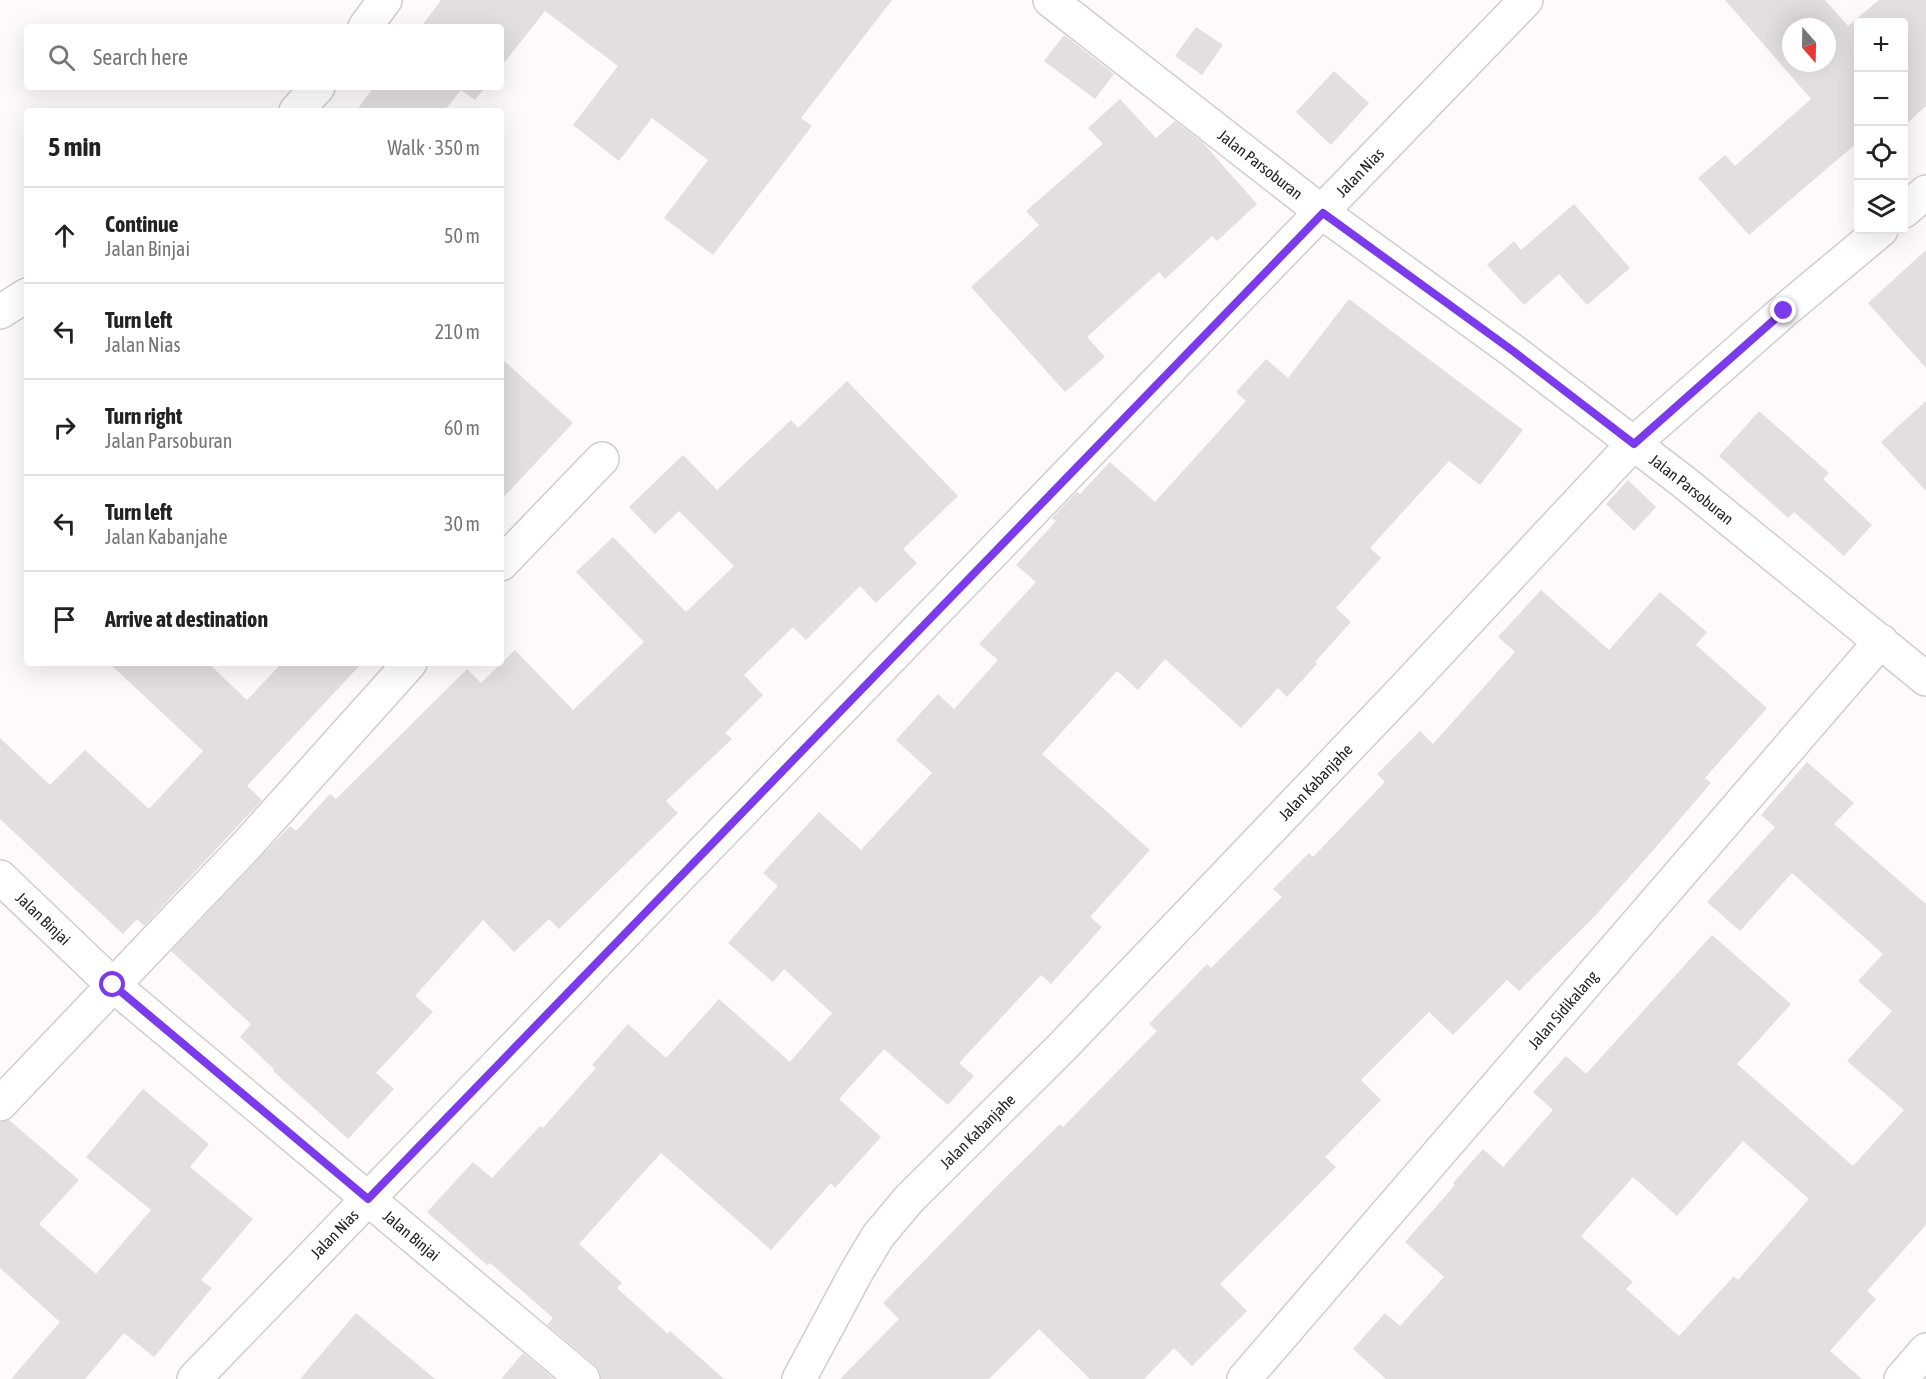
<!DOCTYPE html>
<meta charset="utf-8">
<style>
body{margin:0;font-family:"Asap Condensed",sans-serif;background:#f2f2f2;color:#222}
.controls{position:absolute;right:18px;top:18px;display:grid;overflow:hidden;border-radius:6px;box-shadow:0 6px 24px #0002}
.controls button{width:54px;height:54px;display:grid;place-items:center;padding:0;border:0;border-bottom:2px solid #e0e0e0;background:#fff;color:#222;font:30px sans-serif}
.compass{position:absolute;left:1782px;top:18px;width:54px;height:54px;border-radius:50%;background:#fff;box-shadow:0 6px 24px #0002;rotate:160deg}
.stop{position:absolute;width:18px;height:18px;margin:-14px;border:4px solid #7c3aed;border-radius:50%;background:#fff}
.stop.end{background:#7c3aed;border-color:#fff;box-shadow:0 2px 6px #0008}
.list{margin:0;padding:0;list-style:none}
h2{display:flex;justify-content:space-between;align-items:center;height:78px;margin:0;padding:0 24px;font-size:26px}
h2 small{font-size:20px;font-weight:400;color:#767676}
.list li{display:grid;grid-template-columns:39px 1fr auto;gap:18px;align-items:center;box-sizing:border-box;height:96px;padding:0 24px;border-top:2px solid #e0e0e0}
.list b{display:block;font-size:22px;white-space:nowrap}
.list p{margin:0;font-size:20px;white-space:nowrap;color:#767676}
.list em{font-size:20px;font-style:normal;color:#767676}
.icon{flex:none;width:33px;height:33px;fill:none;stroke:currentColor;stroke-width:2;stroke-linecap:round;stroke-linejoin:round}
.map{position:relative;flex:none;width:1926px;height:1379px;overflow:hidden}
.search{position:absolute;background:#fff;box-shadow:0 6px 24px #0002;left:24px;top:24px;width:480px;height:66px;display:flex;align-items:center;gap:15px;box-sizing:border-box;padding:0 21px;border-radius:6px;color:#767676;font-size:22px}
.panel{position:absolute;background:#fff;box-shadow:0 6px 24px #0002;left:24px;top:108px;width:480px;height:558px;border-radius:6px}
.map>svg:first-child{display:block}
.building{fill:#e3dedf;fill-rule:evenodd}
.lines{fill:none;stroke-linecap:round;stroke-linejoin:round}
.minor-casing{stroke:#d2cccd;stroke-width:36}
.tertiary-casing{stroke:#d2cccd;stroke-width:36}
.minor{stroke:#fff;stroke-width:33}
.tertiary{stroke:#fff;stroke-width:33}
.route{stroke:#7c3aed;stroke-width:8}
.labels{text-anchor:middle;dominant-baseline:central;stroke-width:5;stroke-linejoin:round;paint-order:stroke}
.street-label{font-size:16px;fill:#252324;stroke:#fff}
</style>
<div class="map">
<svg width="1926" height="1379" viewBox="0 0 1926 1379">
<rect width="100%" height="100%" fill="#fef9fa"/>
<g class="building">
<path d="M 441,0 L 892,0 L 801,118 L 812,126 L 713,255 L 664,218 L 708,160 L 652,118 L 619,161 L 573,125 L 618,66 L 545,11 L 501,67 L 501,27 L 421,27 Z"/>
<path d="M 1725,0 L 1825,0 L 1848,26 L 1879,0 L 1926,0 L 1926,106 L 1904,126 L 1904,22 L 1858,22 L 1858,142 L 1749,235 L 1698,178 L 1725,155 L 1735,166 L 1811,99 ZM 1791,27 L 1827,27 L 1827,63 L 1791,63 Z"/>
<path d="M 1196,27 L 1223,45 L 1202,75 L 1175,56 Z"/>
<path d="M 1064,35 L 1114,74 L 1095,99 L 1044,61 Z"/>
<path d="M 1334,71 L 1369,103 L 1331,145 L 1296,112 Z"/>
<path d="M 374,87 L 485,87 L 475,100 L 461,90 L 444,111 L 356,111 Z"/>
<path d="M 1120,99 L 1156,138 L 1175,121 L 1202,142 L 1257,204 L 1217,241 L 1212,236 L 1165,279 L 1159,272 L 1087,337 L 1105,357 L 1065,392 L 971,287 L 1039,225 L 1026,211 L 1103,144 L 1088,128 Z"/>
<path d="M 1574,204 L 1630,268 L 1587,305 L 1559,274 L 1524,305 L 1487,265 L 1514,241 L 1521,250 Z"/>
<path d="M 1926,250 L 1926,368 L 1868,303 Z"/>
<path d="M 1349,299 L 1523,430 L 1480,485 L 1449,461 L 1370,548 L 1381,558 L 1336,608 L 1351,622 L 1315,662 L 1317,664 L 1287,697 L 1278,688 L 1241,728 L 1165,659 L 1138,690 L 1117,671 L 1042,754 L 1150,850 L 1090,917 L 1102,927 L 1051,984 L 1041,975 L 959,1063 L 974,1076 L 948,1105 L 884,1049 L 839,1099 L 881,1137 L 835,1188 L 831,1183 L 771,1250 L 661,1153 L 579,1244 L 622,1283 L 617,1288 L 668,1334 L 670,1331 L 724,1379 L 601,1379 L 600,1372 L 595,1365 L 547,1325 L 553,1318 L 490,1263 L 487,1265 L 427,1212 L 473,1162 L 492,1178 L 540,1126 L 543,1128 L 596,1068 L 592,1065 L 628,1024 L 666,1058 L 719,999 L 790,1062 L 832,1013 L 784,969 L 773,982 L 728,943 L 778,886 L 763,873 L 819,812 L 861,850 L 932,773 L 896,740 L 938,694 L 954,709 L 998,660 L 979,644 L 1036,582 L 1016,565 L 1056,521 L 1052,518 L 1077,492 L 1080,494 L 1110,462 L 1155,502 L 1246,401 L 1236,392 L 1266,359 L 1288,378 Z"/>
<path d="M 501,358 L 573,423 L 501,500 Z"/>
<path d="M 847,381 L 958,496 L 903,549 L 917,563 L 876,603 L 860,586 L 806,640 L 793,627 L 744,675 L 763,695 L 725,733 L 732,739 L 666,801 L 678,813 L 559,929 L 549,919 L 514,952 L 483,920 L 415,996 L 433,1012 L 376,1073 L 394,1089 L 348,1139 L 273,1071 L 274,1069 L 240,1037 L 251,1024 L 171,951 L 290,826 L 296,831 L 330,794 L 336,799 L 467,669 L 481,683 L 515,650 L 573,710 L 644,642 L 576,572 L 613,537 L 686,612 L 734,566 L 679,511 L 655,534 L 629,507 L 683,455 L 717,490 L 791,420 L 798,428 Z"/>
<path d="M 1926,401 L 1926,491 L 1881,442 Z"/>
<path d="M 1759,411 L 1829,473 L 1823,479 L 1872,525 L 1844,556 L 1794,512 L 1788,518 L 1719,456 Z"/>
<path d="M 1628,480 L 1656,507 L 1634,531 L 1606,504 Z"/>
<path d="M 1541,590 L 1609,650 L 1660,592 L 1707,632 L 1696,645 L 1767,708 L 1705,778 L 1711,783 L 1656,847 L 1594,917 L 1519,991 L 1507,980 L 1453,1035 L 1429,1012 L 1361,1080 L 1381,1100 L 1325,1157 L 1336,1167 L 1220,1284 L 1247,1311 L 1192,1366 L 1174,1348 L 1144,1379 L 1090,1379 L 1039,1329 L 989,1379 L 840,1379 L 899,1319 L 883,1303 L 997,1186 L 1060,1124 L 1063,1127 L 1157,1031 L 1149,1024 L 1207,964 L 1211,968 L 1282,897 L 1273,889 L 1309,853 L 1313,857 L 1385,782 L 1377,774 L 1420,731 L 1433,744 L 1515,652 L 1498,637 Z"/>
<path d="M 109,663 L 208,663 L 247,700 L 282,663 L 362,663 L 247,786 L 262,800 L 144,926 L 137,919 L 123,934 L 0,819 L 0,738 L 50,785 L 85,750 L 149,809 L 203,751 Z"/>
<path d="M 1807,762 L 1854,803 L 1834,824 L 1926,904 L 1926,1225 L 1867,1291 L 1876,1299 L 1830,1351 L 1862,1379 L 1386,1379 L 1353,1349 L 1385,1313 L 1400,1326 L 1444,1277 L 1405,1242 L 1455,1185 L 1453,1183 L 1483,1149 L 1503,1167 L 1553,1110 L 1533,1092 L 1566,1056 L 1586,1074 L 1712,935 L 1791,1004 L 1737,1064 L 1853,1166 L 1904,1110 L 1847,1061 L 1892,1011 L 1858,981 L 1883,954 L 1792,873 L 1740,931 L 1707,902 L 1775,827 L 1761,815 ZM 1743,1141 L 1809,1199 L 1738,1280 L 1734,1276 L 1679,1336 L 1626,1289 L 1633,1282 L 1581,1236 L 1633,1177 L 1677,1216 Z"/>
<path d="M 143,1089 L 209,1144 L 190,1167 L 253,1219 L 201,1280 L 212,1288 L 154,1357 L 124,1333 L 85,1379 L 11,1379 L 60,1322 L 0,1268 L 0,1122 L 9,1120 L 79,1180 L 39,1224 L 96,1274 L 151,1210 L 86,1157 Z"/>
<path d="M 356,1313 L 435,1379 L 300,1379 Z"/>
<path d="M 523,1353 L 554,1379 L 501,1379 Z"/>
</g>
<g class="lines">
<g class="minor-casing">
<g id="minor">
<path id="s1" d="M 1050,0 L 1323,213 L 1513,351 L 1685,483 L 1926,679"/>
<path d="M 365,27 L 385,0"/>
<path d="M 296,111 L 318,87"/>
<path d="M 1904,211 L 1926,192"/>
<path d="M 0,312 L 27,295"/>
<path d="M 501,564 L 602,459"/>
<path id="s2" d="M 0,877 L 113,985 L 583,1379"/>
<path d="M 0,1104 L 246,846 L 410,663"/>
<path id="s3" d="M 194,1379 L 1526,0"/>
<path id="s4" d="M 799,1379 L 857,1271 L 878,1236 L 909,1199 L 1064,1045 L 1407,686 L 1633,444 L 1784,311 L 1881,230"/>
<path id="s5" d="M 1244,1379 L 1881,641"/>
</g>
</g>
<g class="tertiary-casing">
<path id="tertiary" d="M 1901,1379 L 1926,1350"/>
</g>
<use href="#minor" class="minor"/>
<use href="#tertiary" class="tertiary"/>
</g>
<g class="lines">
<path class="route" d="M 113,985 L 368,1199 L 1323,213 L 1513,351 L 1634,444 L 1784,311"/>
</g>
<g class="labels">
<g class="street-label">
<text stroke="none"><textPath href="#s1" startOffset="267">Jalan Parsoburan</textPath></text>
<text stroke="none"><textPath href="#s3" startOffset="1678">Jalan Nias</textPath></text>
<text stroke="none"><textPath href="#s1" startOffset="807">Jalan Parsoburan</textPath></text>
<text stroke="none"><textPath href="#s4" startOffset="794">Jalan Kabanjahe</textPath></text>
<text stroke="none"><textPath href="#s2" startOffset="60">Jalan Binjai</textPath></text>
<text stroke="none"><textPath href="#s5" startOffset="488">Jalan Sidikalang</textPath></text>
<text stroke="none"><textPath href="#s4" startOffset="308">Jalan Kabanjahe</textPath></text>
<text stroke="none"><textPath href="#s3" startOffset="202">Jalan Nias</textPath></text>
<text stroke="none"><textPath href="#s2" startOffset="546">Jalan Binjai</textPath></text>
</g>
</g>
</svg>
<div class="controls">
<button>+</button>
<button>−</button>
<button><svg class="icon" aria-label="locate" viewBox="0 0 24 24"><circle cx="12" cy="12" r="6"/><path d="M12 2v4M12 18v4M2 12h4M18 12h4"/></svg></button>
<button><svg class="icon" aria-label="layers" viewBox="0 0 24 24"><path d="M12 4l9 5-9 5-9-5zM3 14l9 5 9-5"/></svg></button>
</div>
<svg class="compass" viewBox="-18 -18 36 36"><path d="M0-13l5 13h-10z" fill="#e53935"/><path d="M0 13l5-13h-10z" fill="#767676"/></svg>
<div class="stop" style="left:113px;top:985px"></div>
<div class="stop end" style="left:1784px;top:311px"></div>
<div class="search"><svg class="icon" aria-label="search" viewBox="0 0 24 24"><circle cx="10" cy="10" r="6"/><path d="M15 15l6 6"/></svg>Search here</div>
<section class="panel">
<h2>5 min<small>Walk · 350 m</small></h2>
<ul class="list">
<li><svg class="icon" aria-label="ahead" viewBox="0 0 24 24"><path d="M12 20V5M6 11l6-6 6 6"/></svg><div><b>Continue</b><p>Jalan Binjai</p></div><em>50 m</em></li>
<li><svg class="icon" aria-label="left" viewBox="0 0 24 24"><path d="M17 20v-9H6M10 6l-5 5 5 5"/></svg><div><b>Turn left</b><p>Jalan Nias</p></div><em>210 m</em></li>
<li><svg class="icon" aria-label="right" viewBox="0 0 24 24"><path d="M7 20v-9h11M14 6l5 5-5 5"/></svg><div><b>Turn right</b><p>Jalan Parsoburan</p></div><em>60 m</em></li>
<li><svg class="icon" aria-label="left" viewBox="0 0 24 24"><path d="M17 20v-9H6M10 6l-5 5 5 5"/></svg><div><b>Turn left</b><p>Jalan Kabanjahe</p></div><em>30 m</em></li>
<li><svg class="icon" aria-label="arrive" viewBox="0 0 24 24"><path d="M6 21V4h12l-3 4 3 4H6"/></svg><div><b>Arrive at destination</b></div></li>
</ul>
</section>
</div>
